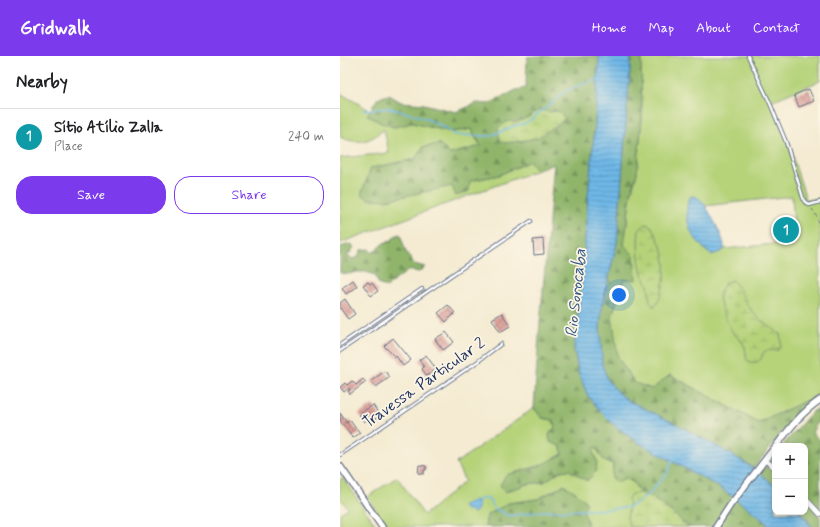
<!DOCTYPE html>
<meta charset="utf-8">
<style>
body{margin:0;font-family:Mynerve,sans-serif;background:#f6f6f6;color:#202124}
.controls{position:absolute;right:12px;bottom:12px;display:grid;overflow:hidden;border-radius:8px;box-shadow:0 2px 10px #0003}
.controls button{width:36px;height:36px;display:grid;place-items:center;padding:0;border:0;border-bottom:1px solid #e0e0e0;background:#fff;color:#202124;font:20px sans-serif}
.you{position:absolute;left:279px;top:239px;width:14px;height:14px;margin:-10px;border:3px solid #fff;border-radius:50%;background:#1a73e8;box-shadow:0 0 0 6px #1a73e833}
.badge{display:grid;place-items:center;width:26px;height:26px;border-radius:50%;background:#7c3aed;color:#fff;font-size:13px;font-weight:700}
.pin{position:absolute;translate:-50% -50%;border:2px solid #fff;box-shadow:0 1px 4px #0006}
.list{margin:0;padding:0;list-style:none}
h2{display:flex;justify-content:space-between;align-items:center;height:52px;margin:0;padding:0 16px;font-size:17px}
h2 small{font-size:13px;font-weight:400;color:#757577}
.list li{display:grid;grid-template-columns:26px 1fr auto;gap:12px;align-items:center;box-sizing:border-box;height:56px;padding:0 16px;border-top:1px solid #e0e0e0}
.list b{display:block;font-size:15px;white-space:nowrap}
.list p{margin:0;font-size:13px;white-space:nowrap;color:#757577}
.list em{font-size:13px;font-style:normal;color:#757577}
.actions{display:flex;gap:8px;padding:12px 16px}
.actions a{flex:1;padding:9px 0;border:1px solid #7c3aed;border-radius:16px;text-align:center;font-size:14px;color:#7c3aed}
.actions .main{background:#7c3aed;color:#fff}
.map{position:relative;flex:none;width:480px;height:471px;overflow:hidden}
header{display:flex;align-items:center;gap:24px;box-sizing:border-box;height:56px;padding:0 20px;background:#7c3aed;color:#fff}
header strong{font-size:19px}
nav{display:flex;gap:22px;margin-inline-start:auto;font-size:14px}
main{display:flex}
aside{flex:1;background:#fff}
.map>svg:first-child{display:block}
.green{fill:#b6d37a;stroke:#68816c;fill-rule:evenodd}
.forest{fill:url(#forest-firs);stroke:#567264;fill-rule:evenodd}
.wetland{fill:url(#wetland-marsh);stroke:#68816c}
.water{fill:url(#water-rules);stroke:#4574a2}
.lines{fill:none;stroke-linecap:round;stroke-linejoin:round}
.stream{stroke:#6fb8e7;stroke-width:1.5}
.building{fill:url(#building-cross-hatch)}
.service-casing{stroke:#677187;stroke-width:4.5}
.minor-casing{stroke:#677187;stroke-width:6}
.tertiary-casing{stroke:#677187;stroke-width:8}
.path{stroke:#677187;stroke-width:1;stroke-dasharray:3 3;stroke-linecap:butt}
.service{stroke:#fff;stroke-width:2.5}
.minor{stroke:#fff;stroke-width:4.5}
.tertiary{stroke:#fff;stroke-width:5.5}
.labels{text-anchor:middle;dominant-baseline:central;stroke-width:3.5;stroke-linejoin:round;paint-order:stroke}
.street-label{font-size:16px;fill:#1b2f5e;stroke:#fcf5e5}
.water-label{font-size:17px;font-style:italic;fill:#345887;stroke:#fcf5e5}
</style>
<header>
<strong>Gridwalk</strong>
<nav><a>Home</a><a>Map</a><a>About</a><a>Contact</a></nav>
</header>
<main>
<aside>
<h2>Nearby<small></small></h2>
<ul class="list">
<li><span class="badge" style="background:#0f9aa8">1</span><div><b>Sítio Atílio Zalla</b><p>Place</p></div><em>240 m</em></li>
</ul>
<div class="actions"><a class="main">Save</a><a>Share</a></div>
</aside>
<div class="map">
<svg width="480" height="471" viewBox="0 0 480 471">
<defs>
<pattern id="forest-firs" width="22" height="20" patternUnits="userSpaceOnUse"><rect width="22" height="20" fill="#90b56a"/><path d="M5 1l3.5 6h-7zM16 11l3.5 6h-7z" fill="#75945a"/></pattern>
<pattern id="wetland-marsh" width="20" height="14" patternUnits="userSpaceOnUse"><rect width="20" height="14" fill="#b6d37a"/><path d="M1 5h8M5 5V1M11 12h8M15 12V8" fill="none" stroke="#9cb56c"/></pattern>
<pattern id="water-rules" width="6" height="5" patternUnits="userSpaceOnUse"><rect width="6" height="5" fill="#6fb8e7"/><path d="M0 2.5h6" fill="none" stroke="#5a96be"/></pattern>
<pattern id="building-cross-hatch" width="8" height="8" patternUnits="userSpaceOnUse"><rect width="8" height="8" fill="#db9e98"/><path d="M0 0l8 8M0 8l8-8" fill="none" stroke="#b1817f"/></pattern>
</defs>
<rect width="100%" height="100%" fill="#fcf5e5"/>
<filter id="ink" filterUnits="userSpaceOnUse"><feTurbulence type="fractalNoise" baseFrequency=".025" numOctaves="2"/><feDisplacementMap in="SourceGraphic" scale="8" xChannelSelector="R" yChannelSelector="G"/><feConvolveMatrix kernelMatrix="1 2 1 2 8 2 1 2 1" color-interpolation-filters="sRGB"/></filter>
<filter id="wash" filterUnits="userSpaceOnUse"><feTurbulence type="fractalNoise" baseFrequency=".012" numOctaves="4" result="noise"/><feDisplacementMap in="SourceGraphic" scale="16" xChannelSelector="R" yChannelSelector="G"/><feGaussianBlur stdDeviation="0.9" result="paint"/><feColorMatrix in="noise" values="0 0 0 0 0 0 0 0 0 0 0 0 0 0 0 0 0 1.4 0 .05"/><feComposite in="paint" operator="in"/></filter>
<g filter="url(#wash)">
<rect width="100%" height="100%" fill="#f4ebd2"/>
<g class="green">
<path d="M 301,0 L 480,0 L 480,25 L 431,45 L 445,78 L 466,143 L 468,144 L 480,142 L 480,335 L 478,337 L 478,339 L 419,367 L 330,319 L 312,333 L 295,327 L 278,302 L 272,260 L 284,223 L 295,224 L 284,189 L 291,137 L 297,117 L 302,62 ZM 354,140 L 362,145 L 365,150 L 452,140 L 455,186 L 384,193 C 380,197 373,199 367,196 C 362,192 350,173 348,166 C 346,159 348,150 348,143 Z"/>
<path d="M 0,37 L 31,55 L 28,59 L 54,71 L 72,67 L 112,76 L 132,73 L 135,81 L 141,90 L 110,98 L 100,88 L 83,91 L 75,103 L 31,112 L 46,144 L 112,130 L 116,140 L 130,125 L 159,119 L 190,105 L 193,110 L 198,114 L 0,187 L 0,102 L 49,97 L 44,73 C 30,86 18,89 0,81 Z"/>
<path d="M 194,352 L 202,362 L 213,364 L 223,398 L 199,410 L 166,419 L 165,436 L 187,428 L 204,426 L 220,415 L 229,414 L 257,405 L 253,396 L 255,391 L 273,408 L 272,422 L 285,422 L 293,426 L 300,437 L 344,468 L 350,471 L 244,471 L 248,468 L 224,429 L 198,443 L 169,447 L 147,459 L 145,471 L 47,471 L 27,441 L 57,421 L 84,459 L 125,425 L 116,407 Z"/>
<path d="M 3,422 L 37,471 L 0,471 L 0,457 L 8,452 L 0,442 L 0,423 Z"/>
</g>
<g class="forest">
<path d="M 198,0 L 259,0 L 255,68 L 248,141 L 242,225 L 234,292 L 236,304 L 239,318 L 248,340 L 262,357 L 275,370 L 299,387 L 332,405 L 379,431 L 408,452 L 425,466 L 429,471 L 350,471 C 343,468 340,464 335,459 C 326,451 311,440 300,437 L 293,426 L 285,422 L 277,426 L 272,422 L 273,408 L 265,406 L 255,391 L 253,396 L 257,405 L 256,416 L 247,425 L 229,414 L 220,415 L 204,426 L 187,428 L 165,436 L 160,429 L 166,419 L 199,410 L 223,398 L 220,390 L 210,386 L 209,378 L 215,371 L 213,364 L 202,362 L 194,352 L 199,278 L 214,108 L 198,114 L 193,110 L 190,105 L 159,119 L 130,125 L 129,135 L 116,140 L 112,130 L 46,144 L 29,143 L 21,138 L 31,112 L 75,103 L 83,91 L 100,88 L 110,98 L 141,90 L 135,81 L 132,73 L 112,76 L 72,67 L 54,71 L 41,67 L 27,59 L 38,42 L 49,39 L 61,46 L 84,48 L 116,56 L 137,47 L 149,48 L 176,34 L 186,32 L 187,1 ZM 199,54 L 210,56 L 218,55 L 197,82 L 165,87 L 176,67 L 183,64 Z"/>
<path d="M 291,0 L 301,0 L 302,62 L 297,117 L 291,137 L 284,189 L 294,199 L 296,224 L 284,223 L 272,260 L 278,302 L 295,327 L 312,333 L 330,319 L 419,367 L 478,339 L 465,349 L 456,359 L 414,412 L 394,400 L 336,368 L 289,345 L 279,337 L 268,325 L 261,308 L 260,271 L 262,249 L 277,187 Z"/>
<path d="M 60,178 L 66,196 L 74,208 L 85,211 L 79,216 L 69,214 L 51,227 L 48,231 L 39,229 L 35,219 L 26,216 L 16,216 L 9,218 L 0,217 L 0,191 L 11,188 L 14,191 L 10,197 L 6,199 L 13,203 L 18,201 L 21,194 L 29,193 L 32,197 L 44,187 L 52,184 L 55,180 Z"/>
<path d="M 478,352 C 480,361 478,368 472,376 L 480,384 L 480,452 L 474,454 L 480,461 L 480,471 L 472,471 L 460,456 L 465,456 L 465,390 L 442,390 L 471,357 Z"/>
<path d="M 435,399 L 435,430 L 420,417 Z"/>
<path d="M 224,429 L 237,437 L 247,447 L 243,454 L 248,468 L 244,471 L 145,471 L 147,459 L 169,447 L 198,443 Z"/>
</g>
<g class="wetland">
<path d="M 199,54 L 210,56 L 218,55 L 225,62 L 217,69 L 197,82 L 165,87 L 160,84 L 158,72 L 168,65 C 182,68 187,61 199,54 Z"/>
<path d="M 305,168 L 311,170 C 325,195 329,206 322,234 C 320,240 319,246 314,251 L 310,246 L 308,228 L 302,218 L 299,203 L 298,186 L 299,174 Z"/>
<path d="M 392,224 C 400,231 403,242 409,251 C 418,264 428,269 440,278 C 445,304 429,289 423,297 C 423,298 423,299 422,300 C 421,305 417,306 412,307 L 407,304 C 405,298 407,291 402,286 C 400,282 396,280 393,277 C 389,271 379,249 379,241 C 379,236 383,231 385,227 Z"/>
<path d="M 300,437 C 312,440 325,451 335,459 C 340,463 343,468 350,471 L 290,471 L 287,462 L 289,451 L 288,443 L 291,438 Z"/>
</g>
<g class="water">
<path d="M 259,0 L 291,0 L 277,187 L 262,249 L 260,271 L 262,308 L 268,325 L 279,337 L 289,345 L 336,368 L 394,400 L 420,417 L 435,430 L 435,456 L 460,456 L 472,471 L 429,471 L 425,466 L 408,452 L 379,431 L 332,405 L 299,387 L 275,370 L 262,357 L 248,340 L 239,318 L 236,304 L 234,292 L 242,225 L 248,141 L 255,68 Z"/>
<path d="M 351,140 C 355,140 359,142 362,145 C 367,151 386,185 384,192 C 384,195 383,195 380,196 C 377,197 374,199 371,198 C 367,197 355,182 352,178 C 351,176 350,172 349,170 C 347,161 345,146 351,140 Z"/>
<path d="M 135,444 L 137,445 C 139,450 139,454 134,457 L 131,455 L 127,455 L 123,451 L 126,448 Z"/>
</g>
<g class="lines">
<g class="stream">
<path d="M 23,54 L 49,52 L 82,61 L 98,68 L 115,79 L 150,80 L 174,70 L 186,67 L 192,63 L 226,35 L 234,31 L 259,23"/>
<path d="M 137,445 L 138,444 L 145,442 L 149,444 L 154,452 L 169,460 L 204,455 L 258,454 L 289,451 L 299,446 L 308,439 L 328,416 L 333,403"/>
</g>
</g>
<g id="blocks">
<g class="building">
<path d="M 469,33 L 474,45 L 459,51 L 454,39 Z"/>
<path d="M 450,163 L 451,170 L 450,170 L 451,177 L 442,178 L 441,166 Z"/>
<path d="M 203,183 L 204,198 L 194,199 L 193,184 Z"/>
<path d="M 13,224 L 17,230 L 6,238 L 2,232 Z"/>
<path d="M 28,226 L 30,228 L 32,227 L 38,235 L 31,240 L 23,229 Z"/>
<path d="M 5,243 L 15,258 L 8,263 L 0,252 L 0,247 Z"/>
<path d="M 108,249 L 115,257 L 106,266 L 98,257 Z"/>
<path d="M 162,257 L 170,270 L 160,276 L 152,263 Z"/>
<path d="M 106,276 L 114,286 L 103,294 L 95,283 Z"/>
<path d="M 53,282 L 71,304 L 63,310 L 56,300 L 55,301 L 44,290 Z"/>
<path d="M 86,299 L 96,313 L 87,320 L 82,313 L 84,311 L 79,304 Z"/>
<path d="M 45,315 L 50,321 L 36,331 L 31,325 Z"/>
<path d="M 23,323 L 26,326 L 10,338 L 8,335 L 10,334 L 9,332 L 4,336 L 0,331 L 5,327 L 7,329 L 12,325 L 16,329 Z"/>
<path d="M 33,349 L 40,360 L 29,366 L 27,364 L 24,366 L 19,358 Z"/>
<path d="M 0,357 L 7,367 L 10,364 L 16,373 L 17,373 L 20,377 L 13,382 L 0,365 Z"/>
<path d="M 79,409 L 86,410 L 86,414 L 84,414 L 84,418 L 78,417 Z"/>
</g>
</g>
</g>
<g filter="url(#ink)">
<use href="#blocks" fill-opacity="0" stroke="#677187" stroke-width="1"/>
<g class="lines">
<g class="service-casing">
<g id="service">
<path d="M 408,0 L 429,45 L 446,86 L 464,145 L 469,149 L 480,146"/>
<path d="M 0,289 L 82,233"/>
<path d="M 0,295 L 191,165"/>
<path d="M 0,399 L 137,306 L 161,288"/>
</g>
</g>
<g class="minor-casing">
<g id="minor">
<path d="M 425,404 L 435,412"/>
<path d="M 465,442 L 480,458"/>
</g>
</g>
<g class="tertiary-casing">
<g id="tertiary">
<path d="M 436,390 C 449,373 462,356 480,344"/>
<path d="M 0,410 L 42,471"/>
<path d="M 376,471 L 391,448 L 435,391"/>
</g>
</g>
<path class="path" d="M 472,153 L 475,157 L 480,169"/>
<use href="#service" class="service"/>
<use href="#minor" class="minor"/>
<use href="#tertiary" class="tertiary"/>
</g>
</g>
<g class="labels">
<g class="street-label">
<text transform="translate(84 327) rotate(-35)">Travessa Particular 2</text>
</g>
<g class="water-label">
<text transform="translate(236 237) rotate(-84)">Rio Sorocaba</text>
</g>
</g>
</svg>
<div class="controls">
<button>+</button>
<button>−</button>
</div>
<div class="you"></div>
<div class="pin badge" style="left:446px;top:174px;background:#0f9aa8">1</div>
</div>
</main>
